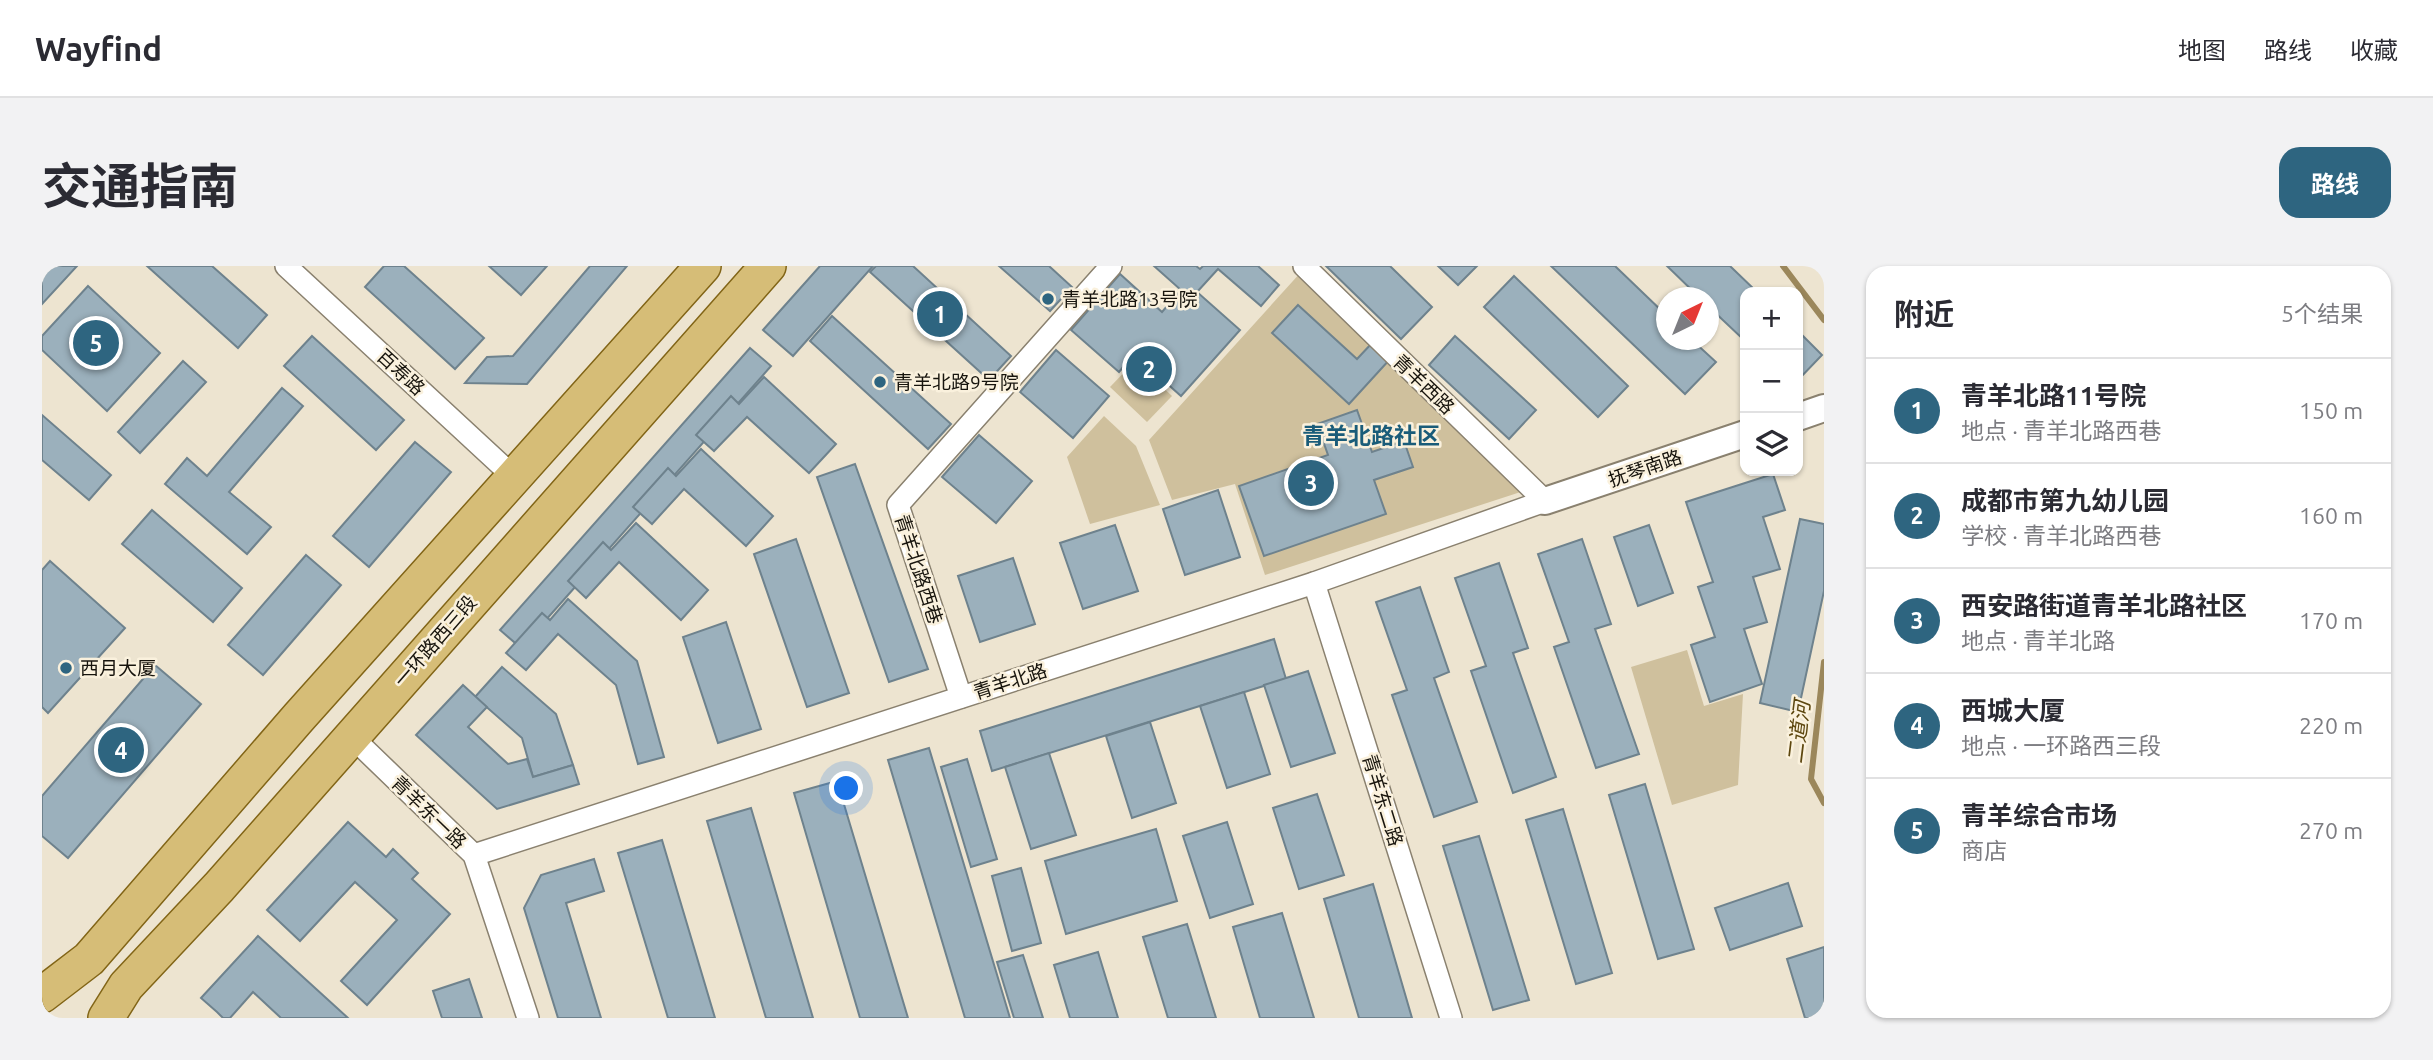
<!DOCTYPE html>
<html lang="zh">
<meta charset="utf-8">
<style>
body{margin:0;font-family:Ubuntu,"Noto Sans SC",sans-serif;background:#f2f2f3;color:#2b2b33}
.controls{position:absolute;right:21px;top:21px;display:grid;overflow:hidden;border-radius:14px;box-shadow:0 2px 5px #0004}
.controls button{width:63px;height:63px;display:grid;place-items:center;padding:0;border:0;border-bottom:2px solid #e1e1e2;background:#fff;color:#2b2b33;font:35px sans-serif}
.compass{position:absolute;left:1614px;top:21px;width:63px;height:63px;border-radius:50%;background:#fff;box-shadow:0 2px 5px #0004;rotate:43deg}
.you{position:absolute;left:805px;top:523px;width:24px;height:24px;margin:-18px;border:5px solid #fff;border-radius:50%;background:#1a73e8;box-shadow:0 0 0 10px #1a73e833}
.badge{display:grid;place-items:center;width:46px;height:46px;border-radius:50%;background:#2e6580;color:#fff;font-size:23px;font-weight:700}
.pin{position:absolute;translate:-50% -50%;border:4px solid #fff;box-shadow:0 2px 7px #0006}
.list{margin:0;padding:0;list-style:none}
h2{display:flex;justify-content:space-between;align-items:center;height:91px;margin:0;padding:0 28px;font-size:30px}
h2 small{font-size:23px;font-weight:400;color:#7c7c81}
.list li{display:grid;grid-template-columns:46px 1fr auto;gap:21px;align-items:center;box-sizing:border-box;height:105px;padding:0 28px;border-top:2px solid #e1e1e2}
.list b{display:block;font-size:26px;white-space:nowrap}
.list p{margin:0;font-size:23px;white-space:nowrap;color:#7c7c81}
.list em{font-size:23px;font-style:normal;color:#7c7c81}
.icon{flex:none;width:38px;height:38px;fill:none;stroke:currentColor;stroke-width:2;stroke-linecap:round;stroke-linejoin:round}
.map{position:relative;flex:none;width:1782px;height:752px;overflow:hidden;border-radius:21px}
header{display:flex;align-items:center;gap:42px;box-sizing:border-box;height:98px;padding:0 35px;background:#fff;border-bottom:2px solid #e1e1e2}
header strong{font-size:33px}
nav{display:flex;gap:38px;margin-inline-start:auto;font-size:24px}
.intro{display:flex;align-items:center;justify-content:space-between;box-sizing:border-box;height:168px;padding:0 42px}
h1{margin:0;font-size:49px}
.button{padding:18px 32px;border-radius:21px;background:#2e6580;color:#fff;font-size:24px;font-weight:700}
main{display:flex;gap:42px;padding:0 42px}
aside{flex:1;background:#fff;border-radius:21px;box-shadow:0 2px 5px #0004}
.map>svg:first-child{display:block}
.green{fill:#cfc09d}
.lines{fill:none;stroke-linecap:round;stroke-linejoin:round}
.stream{stroke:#9b875b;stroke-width:6}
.building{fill:#9bb0bc;stroke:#6e828d;stroke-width:2}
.minor-casing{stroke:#8a816f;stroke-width:24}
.tertiary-casing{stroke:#8a816f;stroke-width:30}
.primary-casing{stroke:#826517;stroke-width:38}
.minor{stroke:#fff;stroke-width:21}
.tertiary{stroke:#fff;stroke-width:26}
.primary{stroke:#d6bd77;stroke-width:35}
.poi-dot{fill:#2e6580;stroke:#faf1dd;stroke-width:2.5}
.labels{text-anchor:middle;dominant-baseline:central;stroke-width:5;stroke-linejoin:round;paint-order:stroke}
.poi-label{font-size:19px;fill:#17140d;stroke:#faf1dd;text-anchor:start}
.street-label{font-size:19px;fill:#17140d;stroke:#faf1dd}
.water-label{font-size:21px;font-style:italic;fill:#5d470f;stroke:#faf1dd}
.quarter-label{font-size:23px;font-weight:bold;fill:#1a5c79;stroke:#faf1dd}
</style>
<header>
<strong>Wayfind</strong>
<nav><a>地图</a><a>路线</a><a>收藏</a></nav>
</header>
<div class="intro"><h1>交通指南</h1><a class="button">路线</a></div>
<main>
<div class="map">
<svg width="1782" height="752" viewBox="0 0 1782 752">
<rect width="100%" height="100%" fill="#ede4d0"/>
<g class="green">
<path d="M 1260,5 L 1485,224 L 1223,309 L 1193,218 L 1130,234 L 1107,174 Z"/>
<path d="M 1093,95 L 1130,130 L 1105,156 L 1068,121 Z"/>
<path d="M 1062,150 L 1094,180 L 1118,239 L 1048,258 L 1025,191 Z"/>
<path d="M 1645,384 L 1662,440 L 1701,428 L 1696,519 L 1630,539 L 1589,401 Z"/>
</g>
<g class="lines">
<g class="stream">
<path d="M 1741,0 L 1782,54"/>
<path d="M 1782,396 L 1769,513 L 1782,537"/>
</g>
</g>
<g class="building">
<path d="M 0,0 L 35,0 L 0,38 Z"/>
<path d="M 105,0 L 170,0 L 225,49 L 196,82 Z"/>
<path d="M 342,0 L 362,0 L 442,72 L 413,103 L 323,21 Z"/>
<path d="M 447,0 L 505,0 L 479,29 Z"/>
<path d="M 548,0 L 585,0 L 485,118 L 423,117 L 445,91 L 471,90 Z"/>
<path d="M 778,0 L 831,0 L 751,90 L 721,64 Z"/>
<path d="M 834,0 L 871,0 L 969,90 L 947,114 L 828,6 Z"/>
<path d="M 957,0 L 1007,0 L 1030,21 L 1008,45 Z"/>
<path d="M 1112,0 L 1154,0 L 1158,3 L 1161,0 L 1216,0 L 1237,19 L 1219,40 L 1176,3 L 1155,26 L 1198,64 L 1139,130 L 1092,88 L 1077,106 L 1029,64 L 1078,8 L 1120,46 L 1139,24 Z"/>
<path d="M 1284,0 L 1348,0 L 1390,41 L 1359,73 Z"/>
<path d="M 1396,0 L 1435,0 L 1416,19 Z"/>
<path d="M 1509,0 L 1573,0 L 1624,49 L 1624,74 L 1650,74 L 1674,96 L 1643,128 Z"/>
<path d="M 1625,0 L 1688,0 L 1715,26 L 1703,26 L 1703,75 L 1666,40 L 1666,32 L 1658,32 Z"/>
<path d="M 1472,10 L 1586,120 L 1556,151 L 1442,41 Z"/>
<path d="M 46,20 L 118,87 L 65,145 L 0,84 L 0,70 Z"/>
<path d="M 1256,39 L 1315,93 L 1331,76 L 1349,92 L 1307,138 L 1230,67 Z"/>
<path d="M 790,50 L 909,158 L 886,183 L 768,75 Z"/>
<path d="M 1756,65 L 1780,89 L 1756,114 Z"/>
<path d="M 270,70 L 362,154 L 334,184 L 242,100 Z"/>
<path d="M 1413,70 L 1494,144 L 1467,173 L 1387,99 Z"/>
<path d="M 708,82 L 729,100 L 479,382 L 458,364 Z"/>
<path d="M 1014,84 L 1067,130 L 1031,172 L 978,126 Z"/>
<path d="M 141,95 L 164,116 L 98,187 L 76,166 Z"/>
<path d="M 722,111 L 794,178 L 767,207 L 705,151 L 672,185 L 654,169 L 689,130 L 697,138 Z"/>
<path d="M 240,122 L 261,140 L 187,226 L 229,261 L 205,288 L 123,218 L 145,192 L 165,210 Z"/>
<path d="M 1315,144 L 1330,186 L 1362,175 L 1371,201 L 1332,214 L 1344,248 L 1222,290 L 1197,220 L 1286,189 L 1275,158 Z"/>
<path d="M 0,149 L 69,209 L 47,234 L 0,194 Z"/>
<path d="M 937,169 L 990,215 L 954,257 L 900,211 Z"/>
<path d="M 373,176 L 409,206 L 327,301 L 291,270 Z"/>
<path d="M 659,183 L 731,250 L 704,280 L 642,223 L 610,258 L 591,241 L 626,202 L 634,210 Z"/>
<path d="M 813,198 L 886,403 L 847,416 L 775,211 Z"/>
<path d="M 1731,208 L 1743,244 L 1721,251 L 1738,303 L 1711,311 L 1725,356 L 1702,363 L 1720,418 L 1668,436 L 1649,379 L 1673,371 L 1656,321 L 1671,316 L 1644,236 Z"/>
<path d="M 1176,224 L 1198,291 L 1143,309 L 1121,243 Z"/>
<path d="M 110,244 L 200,322 L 171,356 L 80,278 Z"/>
<path d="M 1758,253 L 1782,258 L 1782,325 L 1756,446 L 1718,437 Z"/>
<path d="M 594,257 L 666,324 L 639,354 L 577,296 L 544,332 L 526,315 L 561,276 L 569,284 Z"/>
<path d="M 1073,259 L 1096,325 L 1041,343 L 1018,277 Z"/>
<path d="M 1607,259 L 1631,327 L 1596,340 L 1572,271 Z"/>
<path d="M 754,273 L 807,427 L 765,441 L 712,288 Z"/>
<path d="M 1540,273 L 1569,358 L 1553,363 L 1597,488 L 1554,502 L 1512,381 L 1527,376 L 1496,288 Z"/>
<path d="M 264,289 L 299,319 L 221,409 L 186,379 Z"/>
<path d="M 971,292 L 993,358 L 938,376 L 916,310 Z"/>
<path d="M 8,295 L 83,362 L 6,447 L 0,441 L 0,304 Z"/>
<path d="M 1457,297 L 1486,382 L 1471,387 L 1514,511 L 1471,527 L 1429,405 L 1444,400 L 1413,312 Z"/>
<path d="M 1378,321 L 1407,406 L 1392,412 L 1435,536 L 1392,551 L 1350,429 L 1365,424 L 1334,336 Z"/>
<path d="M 526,333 L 595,395 L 622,491 L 596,498 L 574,419 L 516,368 L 484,404 L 464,387 L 500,347 L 508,354 Z"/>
<path d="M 684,356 L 719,463 L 676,477 L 641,371 Z"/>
<path d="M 1232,373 L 1244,413 L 950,505 L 938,465 Z"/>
<path d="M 113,399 L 159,438 L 26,592 L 0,570 L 0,530 Z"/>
<path d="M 460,401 L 514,448 L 531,499 L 491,511 L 480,472 L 433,431 Z"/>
<path d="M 1266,405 L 1293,487 L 1249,501 L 1222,419 Z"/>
<path d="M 421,419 L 445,441 L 426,461 L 466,498 L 485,493 L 491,511 L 531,499 L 537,518 L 455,543 L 374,469 Z"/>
<path d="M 1202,426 L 1228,508 L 1185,522 L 1158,440 Z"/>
<path d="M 1108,456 L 1134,537 L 1090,552 L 1064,470 Z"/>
<path d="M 887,482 L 968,752 L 923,752 L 846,494 Z"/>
<path d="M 1007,487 L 1034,569 L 989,583 L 963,501 Z"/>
<path d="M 925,493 L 955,593 L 929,601 L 899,501 Z"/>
<path d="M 795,515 L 866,752 L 818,752 L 752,527 Z"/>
<path d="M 1603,518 L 1652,683 L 1616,693 L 1567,529 Z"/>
<path d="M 1275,528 L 1302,609 L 1257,623 L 1231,542 Z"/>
<path d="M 709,542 L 771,752 L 724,752 L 665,555 Z"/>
<path d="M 1521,543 L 1570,707 L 1534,718 L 1484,554 Z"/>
<path d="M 306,556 L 344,591 L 351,583 L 376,607 L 370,613 L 408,648 L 325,739 L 299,715 L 355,654 L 313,616 L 258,675 L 225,644 Z"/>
<path d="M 1185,556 L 1211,638 L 1168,652 L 1141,570 Z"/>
<path d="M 1114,563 L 1135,635 L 1024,668 L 1003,595 Z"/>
<path d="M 1437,570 L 1487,734 L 1451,744 L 1401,580 Z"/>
<path d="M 620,574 L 673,752 L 626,752 L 576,587 Z"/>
<path d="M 552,593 L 562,625 L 524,637 L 559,752 L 516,752 L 482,642 L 499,609 Z"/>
<path d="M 979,602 L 999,677 L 970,685 L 950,610 Z"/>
<path d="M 1746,617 L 1760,660 L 1688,684 L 1673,642 Z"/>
<path d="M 1331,618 L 1370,752 L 1317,752 L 1282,633 Z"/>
<path d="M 1240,647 L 1272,752 L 1218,752 L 1191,661 Z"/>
<path d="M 1145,658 L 1174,752 L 1126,752 L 1101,671 Z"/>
<path d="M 216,670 L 306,752 L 239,752 L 211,726 L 188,752 L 181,752 L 175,746 L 159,732 Z"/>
<path d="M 1782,681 L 1782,752 L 1763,752 L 1745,693 Z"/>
<path d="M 1056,686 L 1076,752 L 1028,752 L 1012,699 Z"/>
<path d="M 981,689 L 1001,752 L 972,752 L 955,696 Z"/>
<path d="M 427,713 L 440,752 L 400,752 L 391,725 Z"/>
</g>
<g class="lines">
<g class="minor-casing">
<g id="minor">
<path d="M 244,0 L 473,212"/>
<path d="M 1272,317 L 1409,752"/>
<path d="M 919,431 L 856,239 L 1069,0"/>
<path d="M 309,470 L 432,589 L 486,752"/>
<path d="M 432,589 L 1272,317 L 1503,235 L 1262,0"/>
</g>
</g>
<g class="tertiary-casing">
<g id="tertiary">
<path d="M 1756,151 L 1782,142"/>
<path d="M 1503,235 L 1703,168"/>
</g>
</g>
<g class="primary-casing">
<g id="primary">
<path d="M 0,729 L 47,693 L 257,451 L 661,0"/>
<path d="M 64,752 L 84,720 L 177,621 L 726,0"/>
</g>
</g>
<use href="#minor" class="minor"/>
<use href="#tertiary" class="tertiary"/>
<use href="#primary" class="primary"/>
</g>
<g class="poi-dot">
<circle cx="1006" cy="33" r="7"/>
<circle cx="838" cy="116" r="7"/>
<circle cx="24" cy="402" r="7"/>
</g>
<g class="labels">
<g class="poi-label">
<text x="1020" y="33">青羊北路13号院</text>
<text x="852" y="116">青羊北路9号院</text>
<text x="38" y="402">西月大厦</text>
</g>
<g class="street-label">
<text transform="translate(359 106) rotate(43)">百寿路</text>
<text transform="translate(1382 118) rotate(44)">青羊西路</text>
<text transform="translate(1603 202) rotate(-19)">抚琴南路</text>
<text transform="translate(877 303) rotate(72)">青羊北路西巷</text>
<text transform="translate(393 375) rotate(-49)">一环路西三段</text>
<text transform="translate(968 415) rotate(-18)">青羊北路</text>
<text transform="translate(1341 534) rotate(73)">青羊东二路</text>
<text transform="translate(387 546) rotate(44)">青羊东一路</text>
</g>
<g class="water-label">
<text transform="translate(1756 466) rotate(-83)">二道河</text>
</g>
<g class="quarter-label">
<text x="1329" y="169">青羊北路社区</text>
</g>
</g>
</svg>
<div class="controls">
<button>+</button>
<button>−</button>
<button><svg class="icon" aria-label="layers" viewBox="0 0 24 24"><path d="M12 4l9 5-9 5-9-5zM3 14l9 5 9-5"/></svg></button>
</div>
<svg class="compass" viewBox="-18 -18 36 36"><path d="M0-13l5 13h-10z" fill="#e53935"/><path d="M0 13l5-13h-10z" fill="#7c7c81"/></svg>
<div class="you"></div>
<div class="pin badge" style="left:898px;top:48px">1</div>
<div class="pin badge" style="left:1107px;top:103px">2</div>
<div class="pin badge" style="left:1269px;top:217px">3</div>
<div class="pin badge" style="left:79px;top:484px">4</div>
<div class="pin badge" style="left:54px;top:77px">5</div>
</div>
<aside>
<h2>附近<small>5个结果</small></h2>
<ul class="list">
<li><span class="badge">1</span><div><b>青羊北路11号院</b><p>地点 · 青羊北路西巷</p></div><em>150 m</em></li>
<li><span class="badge">2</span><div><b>成都市第九幼儿园</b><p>学校 · 青羊北路西巷</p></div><em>160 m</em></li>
<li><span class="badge">3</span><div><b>西安路街道青羊北路社区</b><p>地点 · 青羊北路</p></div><em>170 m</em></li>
<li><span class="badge">4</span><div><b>西城大厦</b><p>地点 · 一环路西三段</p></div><em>220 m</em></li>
<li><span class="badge">5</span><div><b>青羊综合市场</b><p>商店</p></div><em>270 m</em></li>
</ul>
</aside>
</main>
